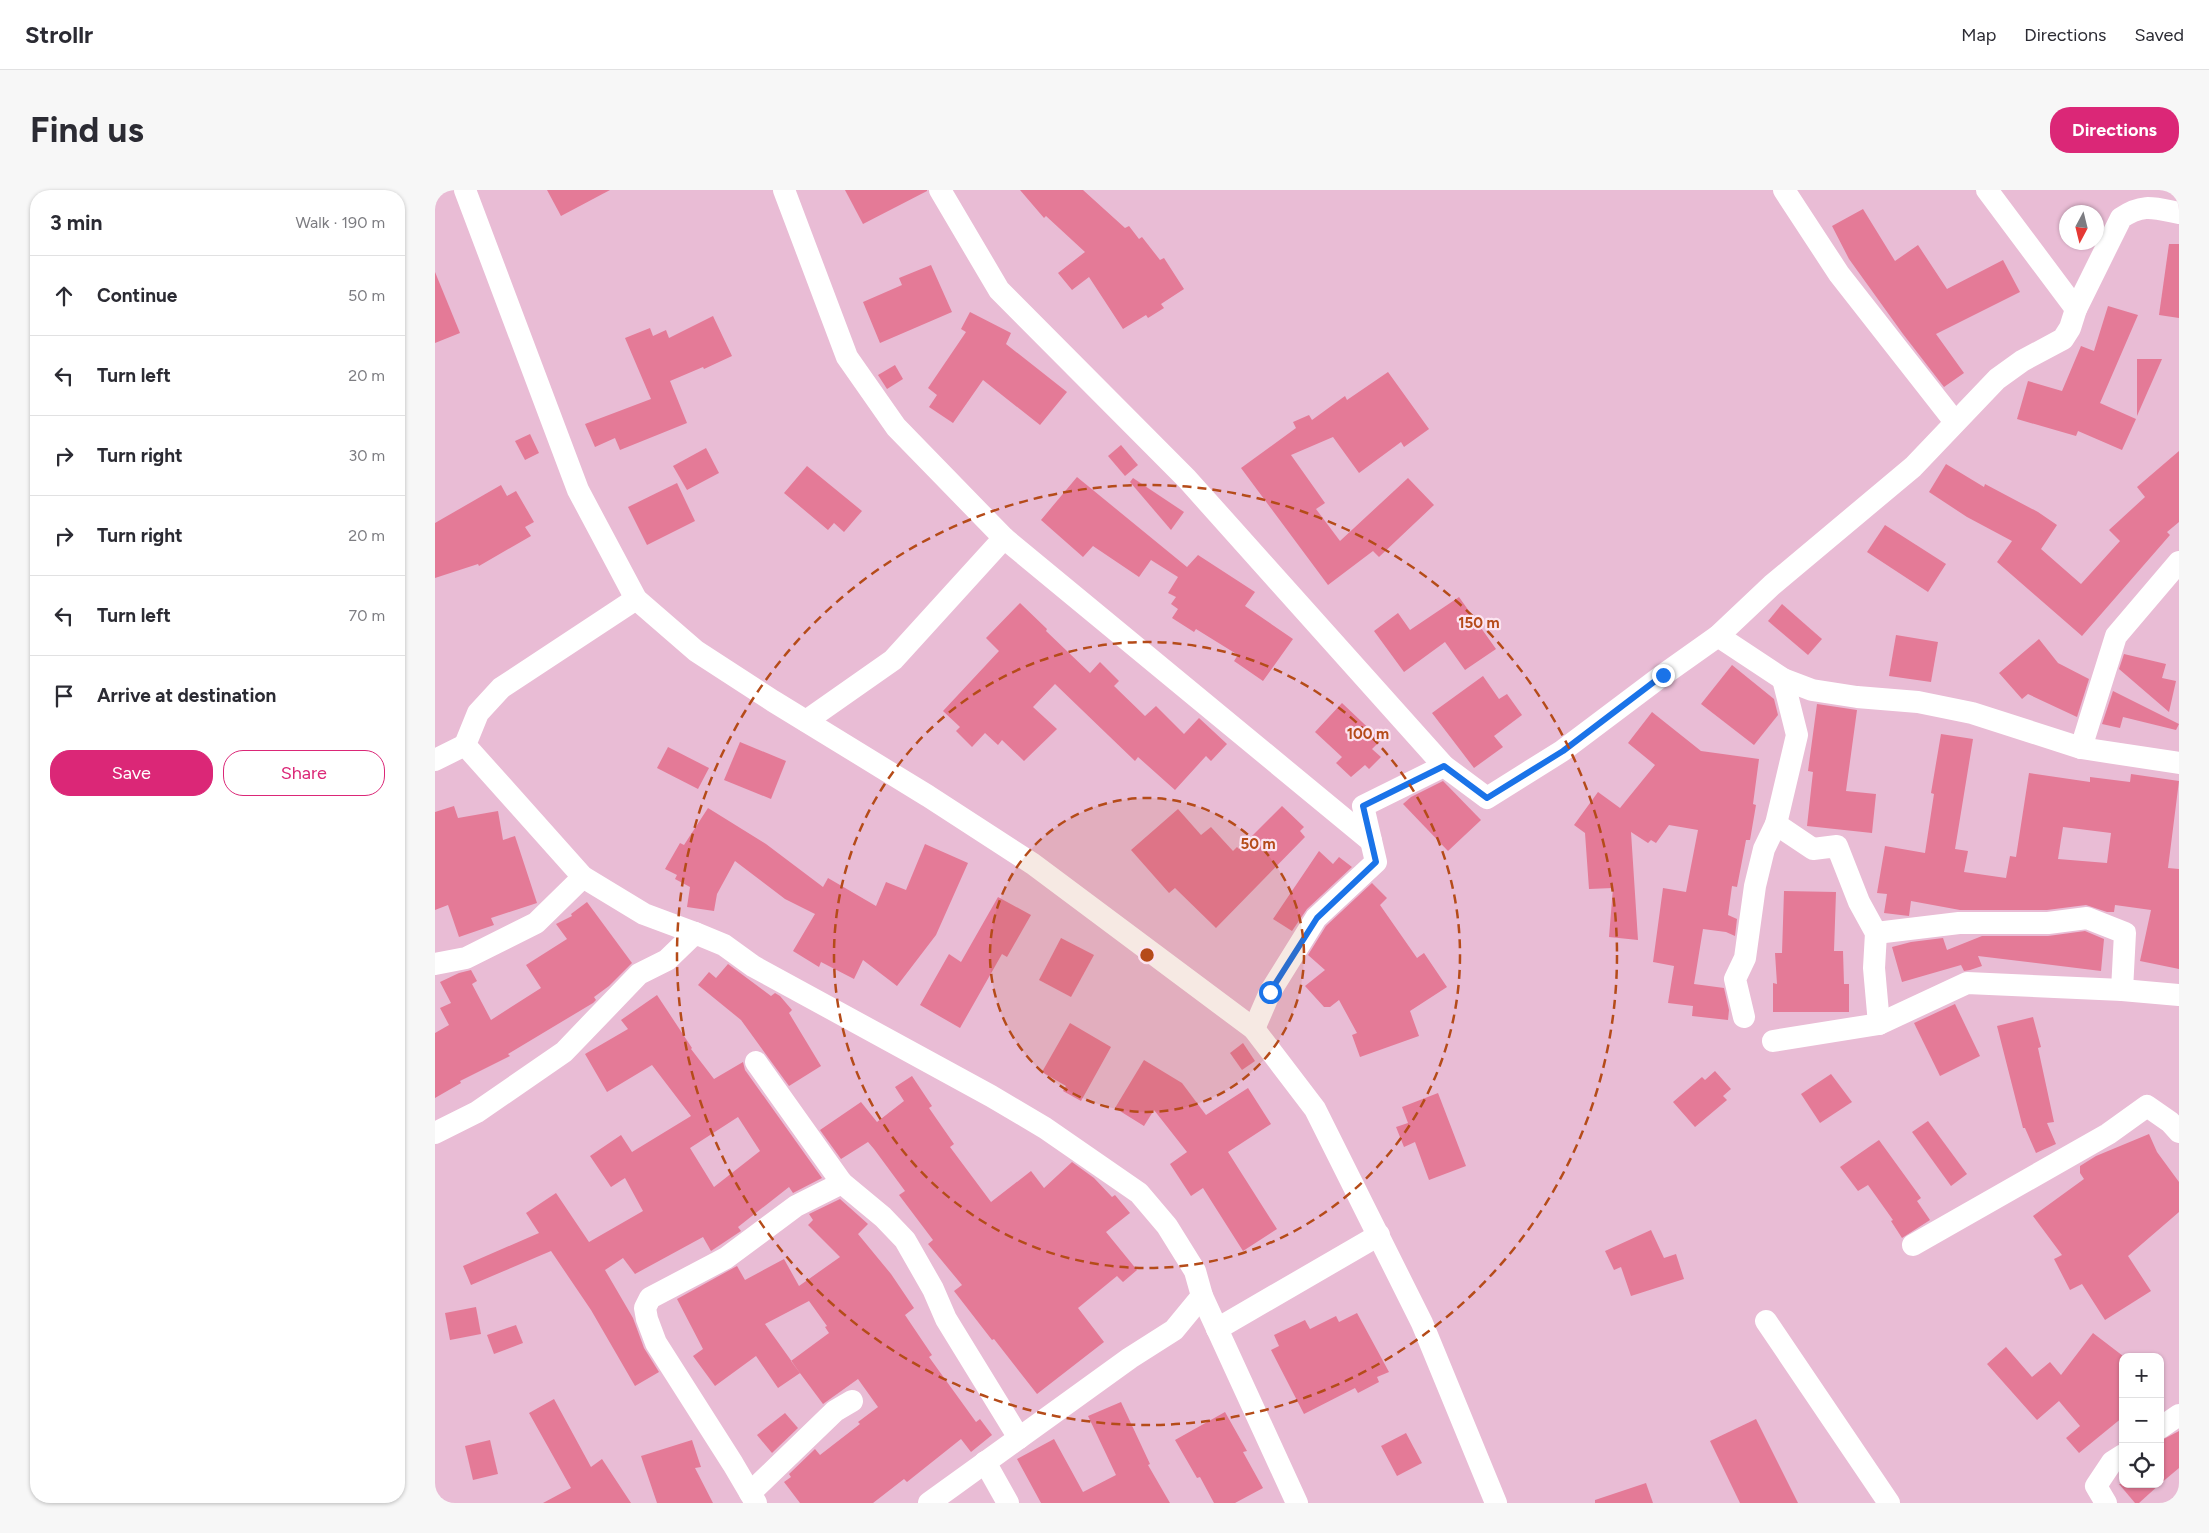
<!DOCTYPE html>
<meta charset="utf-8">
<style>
body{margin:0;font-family:Figtree,sans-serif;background:#f7f7f7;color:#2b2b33}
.controls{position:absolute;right:15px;bottom:15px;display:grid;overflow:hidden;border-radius:10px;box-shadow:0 1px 4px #0004}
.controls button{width:45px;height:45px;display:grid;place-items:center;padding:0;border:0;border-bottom:1px solid #e1e1e2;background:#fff;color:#2b2b33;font:25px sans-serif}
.compass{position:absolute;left:1624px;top:15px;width:45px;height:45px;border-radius:50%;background:#fff;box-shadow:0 1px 4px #0004;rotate:187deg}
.stop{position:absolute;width:15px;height:15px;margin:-11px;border:4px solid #1a73e8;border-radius:50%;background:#fff}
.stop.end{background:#1a73e8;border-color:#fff;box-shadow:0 1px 5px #0008}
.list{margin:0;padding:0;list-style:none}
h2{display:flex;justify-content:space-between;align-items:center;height:65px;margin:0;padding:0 20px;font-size:21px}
h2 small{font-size:16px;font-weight:400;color:#7c7c81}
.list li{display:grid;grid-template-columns:32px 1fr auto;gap:15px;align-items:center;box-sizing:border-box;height:80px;padding:0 20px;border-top:1px solid #e1e1e2}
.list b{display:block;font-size:19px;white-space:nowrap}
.list em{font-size:16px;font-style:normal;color:#7c7c81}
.actions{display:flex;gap:10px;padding:15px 20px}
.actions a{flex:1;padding:11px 0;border:1px solid #db2777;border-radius:20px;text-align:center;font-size:18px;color:#db2777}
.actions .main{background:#db2777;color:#fff}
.icon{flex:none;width:28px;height:28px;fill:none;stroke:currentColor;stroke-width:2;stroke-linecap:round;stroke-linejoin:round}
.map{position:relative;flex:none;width:1744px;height:1313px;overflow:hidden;border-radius:20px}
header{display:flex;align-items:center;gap:30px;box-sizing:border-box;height:70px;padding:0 25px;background:#fff;border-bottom:1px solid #e1e1e2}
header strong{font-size:24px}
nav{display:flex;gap:28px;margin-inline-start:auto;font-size:18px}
.intro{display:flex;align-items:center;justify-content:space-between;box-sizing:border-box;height:120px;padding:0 30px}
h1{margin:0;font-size:35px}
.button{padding:12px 22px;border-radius:20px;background:#db2777;color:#fff;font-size:18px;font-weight:700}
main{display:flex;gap:30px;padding:0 30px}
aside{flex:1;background:#fff;border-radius:20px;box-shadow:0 1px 4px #0004}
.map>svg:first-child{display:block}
.building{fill:#e47a97;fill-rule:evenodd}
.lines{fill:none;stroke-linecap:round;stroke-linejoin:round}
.street{stroke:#fff;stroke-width:22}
.route{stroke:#1a73e8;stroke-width:6}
.ring{fill:none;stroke:#b54b19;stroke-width:2.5;stroke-dasharray:9 6}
.centre{fill:#b54b19;stroke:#fce4f1;stroke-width:2.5}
.ring-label{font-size:15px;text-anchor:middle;font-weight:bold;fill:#b54b19;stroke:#fce4f1;stroke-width:4.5;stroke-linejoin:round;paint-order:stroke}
</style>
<header>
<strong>Strollr</strong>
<nav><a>Map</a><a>Directions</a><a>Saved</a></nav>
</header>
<div class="intro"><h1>Find us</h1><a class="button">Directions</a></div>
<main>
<aside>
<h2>3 min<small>Walk · 190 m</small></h2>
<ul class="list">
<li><svg class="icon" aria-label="ahead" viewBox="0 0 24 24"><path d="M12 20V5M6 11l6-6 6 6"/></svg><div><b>Continue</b></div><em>50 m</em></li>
<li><svg class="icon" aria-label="left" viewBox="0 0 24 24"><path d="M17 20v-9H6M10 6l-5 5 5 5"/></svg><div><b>Turn left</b></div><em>20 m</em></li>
<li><svg class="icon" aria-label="right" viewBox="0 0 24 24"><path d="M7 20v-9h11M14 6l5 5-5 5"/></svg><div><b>Turn right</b></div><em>30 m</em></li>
<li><svg class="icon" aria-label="right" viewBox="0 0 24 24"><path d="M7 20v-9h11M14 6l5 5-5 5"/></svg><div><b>Turn right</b></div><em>20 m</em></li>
<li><svg class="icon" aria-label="left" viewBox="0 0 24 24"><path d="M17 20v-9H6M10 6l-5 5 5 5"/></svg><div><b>Turn left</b></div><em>70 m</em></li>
<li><svg class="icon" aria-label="arrive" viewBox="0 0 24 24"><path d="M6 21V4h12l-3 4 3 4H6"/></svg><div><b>Arrive at destination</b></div></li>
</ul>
<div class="actions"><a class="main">Save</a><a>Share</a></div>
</aside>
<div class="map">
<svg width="1744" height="1313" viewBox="0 0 1744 1313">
<rect width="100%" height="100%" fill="#e9bcd5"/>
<g class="building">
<path d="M 112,0 L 175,0 L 126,26 Z"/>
<path d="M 410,0 L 492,0 L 492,1 L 428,34 Z"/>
<path d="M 585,0 L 648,0 L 690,38 L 694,36 L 704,49 L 707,47 L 725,70 L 729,68 L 749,99 L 726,114 L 729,118 L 713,128 L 711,125 L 688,139 L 654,87 L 637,100 L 623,83 L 650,62 L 611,26 L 609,28 Z"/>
<path d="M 1428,19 L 1460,71 L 1483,55 L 1512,99 L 1568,70 L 1585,102 L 1501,144 L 1529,183 L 1509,197 L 1468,144 L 1414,69 L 1397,36 Z"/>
<path d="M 1734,54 L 1744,54 L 1744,128 L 1724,125 Z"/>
<path d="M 496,75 L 517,122 L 445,153 L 428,112 L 467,95 L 464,88 Z"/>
<path d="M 0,82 L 25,143 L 0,153 Z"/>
<path d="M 1673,116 L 1703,125 L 1665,213 L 1701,229 L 1687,260 L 1643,241 L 1641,246 L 1582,229 L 1593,191 L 1627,201 L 1646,156 L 1659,161 Z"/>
<path d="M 535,122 L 576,143 L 571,154 L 632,202 L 605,235 L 548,190 L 518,233 L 494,217 L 502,205 L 493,198 L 531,142 L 526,139 Z"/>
<path d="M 278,126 L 297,166 L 269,179 L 268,177 L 235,191 L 252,233 L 185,260 L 180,248 L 160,257 L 150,234 L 216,209 L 190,148 L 215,138 L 218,146 L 231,140 L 234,148 Z"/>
<path d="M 1702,169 L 1727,169 L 1702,226 Z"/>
<path d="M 460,175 L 468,189 L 452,199 L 443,185 Z"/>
<path d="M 953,182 L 994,239 L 969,257 L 966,252 L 924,283 L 898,247 L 856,265 L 890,313 L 881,319 L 905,351 L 973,288 L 999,315 L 944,367 L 938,361 L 893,395 L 806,278 L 861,238 L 858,232 L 874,225 L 877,230 L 910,206 L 912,210 Z"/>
<path d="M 95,244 L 104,263 L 90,270 L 80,251 Z"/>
<path d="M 686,255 L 703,275 L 690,286 L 673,266 Z"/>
<path d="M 271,258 L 284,283 L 252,300 L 238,276 Z"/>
<path d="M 1744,261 L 1744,332 L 1732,342 L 1735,345 L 1647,446 L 1562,372 L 1577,351 L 1532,327 L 1494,302 L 1511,274 L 1549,297 L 1550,294 L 1603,322 L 1622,335 L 1606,359 L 1646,394 L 1685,351 L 1674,340 L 1710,307 L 1702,297 Z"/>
<path d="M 372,276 L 427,321 L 409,342 L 399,333 L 393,340 L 349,303 Z"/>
<path d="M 642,287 L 752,377 L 763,365 L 820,402 L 810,416 L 858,449 L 828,491 L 799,471 L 803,465 L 761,439 L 759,442 L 737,428 L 743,419 L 736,414 L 741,407 L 733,403 L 743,387 L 716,370 L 704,387 L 658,356 L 648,367 L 606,330 Z"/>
<path d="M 698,288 L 749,322 L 736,340 L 695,292 Z"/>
<path d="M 242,293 L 260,331 L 212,355 L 193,317 Z"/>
<path d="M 66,295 L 72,306 L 81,301 L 99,332 L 90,337 L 96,346 L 44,376 L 43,374 L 0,388 L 0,333 Z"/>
<path d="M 1450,335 L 1511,374 L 1493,402 L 1432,362 Z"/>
<path d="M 1024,407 L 1061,459 L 1030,480 L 1010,452 L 969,482 L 939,441 L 963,423 L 975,440 Z"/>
<path d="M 585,413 L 612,439 L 611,441 L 655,483 L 665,472 L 684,491 L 679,496 L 710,526 L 721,516 L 749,544 L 764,528 L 792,554 L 776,571 L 771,566 L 740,600 L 703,567 L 700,571 L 620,494 L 598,517 L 622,539 L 589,571 L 567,550 L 563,555 L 550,543 L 537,557 L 521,541 L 525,537 L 508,521 L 564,461 L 551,448 Z"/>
<path d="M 1347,414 L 1387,449 L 1373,465 L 1333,431 Z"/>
<path d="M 1461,445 L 1503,452 L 1496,492 L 1454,486 Z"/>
<path d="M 1604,449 L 1623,473 L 1654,489 L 1642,527 L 1593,504 L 1587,509 L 1564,483 Z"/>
<path d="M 1689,464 L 1731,474 L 1727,488 L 1741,491 L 1734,522 L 1684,479 Z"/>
<path d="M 1297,475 L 1339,509 L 1343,525 L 1319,555 L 1266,514 Z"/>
<path d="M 1048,486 L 1064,509 L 1072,504 L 1087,525 L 1059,546 L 1068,557 L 1039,578 L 997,523 Z"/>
<path d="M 1678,501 L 1744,534 L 1741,540 L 1688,527 L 1685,538 L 1667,534 Z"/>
<path d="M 907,513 L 946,550 L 937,559 L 946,567 L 934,579 L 930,575 L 916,587 L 901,573 L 907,567 L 880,542 Z"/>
<path d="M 1382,514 L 1422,520 L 1411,601 L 1441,604 L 1437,643 L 1372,636 L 1378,582 L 1373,581 Z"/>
<path d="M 1217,522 L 1266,561 L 1324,569 L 1318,614 L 1321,615 L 1315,650 L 1311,650 L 1302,697 L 1297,696 L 1293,725 L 1302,729 L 1300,746 L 1291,742 L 1268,739 L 1259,794 L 1289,798 L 1294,820 L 1293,830 L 1257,826 L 1258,816 L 1233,813 L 1239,776 L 1218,772 L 1228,698 L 1251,702 L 1263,640 L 1234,635 L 1221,653 L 1216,650 L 1213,653 L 1196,642 L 1203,750 L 1174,747 L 1178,698 L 1154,699 L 1150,643 L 1139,635 L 1163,602 L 1185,618 L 1220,575 L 1193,553 Z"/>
<path d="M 1506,544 L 1538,549 L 1520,659 L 1533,661 L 1529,682 L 1571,688 L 1575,666 L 1581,667 L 1594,583 L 1655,592 L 1655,587 L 1695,592 L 1696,584 L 1744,591 L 1733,678 L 1744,679 L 1744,779 L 1705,771 L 1716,720 L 1680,715 L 1679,722 L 1672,722 L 1651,715 L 1612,720 L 1525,720 L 1476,711 L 1474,726 L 1449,723 L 1452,704 L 1442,703 L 1450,656 L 1490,663 L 1499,604 L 1496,603 ZM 1628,637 L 1676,643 L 1672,673 L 1623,669 Z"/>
<path d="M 305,552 L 351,571 L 336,609 L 289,590 Z"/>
<path d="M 233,557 L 274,578 L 263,599 L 222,578 Z"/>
<path d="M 1008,591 L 1046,630 L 1013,661 L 968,614 L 976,607 Z"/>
<path d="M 19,616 L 23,628 L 63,621 L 68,650 L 80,646 L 102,713 L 56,728 L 59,735 L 24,747 L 13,715 L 0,720 L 0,622 Z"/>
<path d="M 847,616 L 869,637 L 865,641 L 870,647 L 781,738 L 740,698 L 734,703 L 696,660 L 743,619 L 766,645 L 776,637 L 798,661 L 802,657 L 804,659 Z"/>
<path d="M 273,618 L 331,654 L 388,697 L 393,688 L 441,716 L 451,692 L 471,700 L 490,654 L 533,673 L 501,745 L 462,796 L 428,770 L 419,789 L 386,772 L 384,777 L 358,761 L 380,724 L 350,709 L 300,671 L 282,704 L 279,721 L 252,717 L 255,697 L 240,689 L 242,685 L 230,679 L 245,653 L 249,655 Z"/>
<path d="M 884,661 L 898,674 L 904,667 L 917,677 L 872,719 L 857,741 L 838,729 Z"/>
<path d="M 937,693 L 952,708 L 945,715 L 982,768 L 989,763 L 1012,797 L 975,821 L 984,846 L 925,867 L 917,845 L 922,843 L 904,810 L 895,817 L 889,817 L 870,796 L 890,780 L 873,765 L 891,736 Z"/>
<path d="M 1349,701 L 1401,702 L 1399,761 L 1408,761 L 1409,794 L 1414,794 L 1414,822 L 1338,822 L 1338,793 L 1342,794 L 1340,763 L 1347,763 Z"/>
<path d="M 563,707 L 596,725 L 572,767 L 567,764 L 525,838 L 485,815 L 514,764 L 526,772 Z"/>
<path d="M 152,712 L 197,773 L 174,796 L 159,807 L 161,810 L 158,813 L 73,864 L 75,866 L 25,891 L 26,893 L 0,908 L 0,843 L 14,835 L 5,818 L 16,813 L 5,792 L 24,783 L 36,780 L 42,791 L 37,794 L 56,830 L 106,798 L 91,775 L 132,749 L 121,734 L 137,726 L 136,724 Z"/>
<path d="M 1650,741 L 1669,749 L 1666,781 L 1543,766 L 1547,776 L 1535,780 L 1529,781 L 1526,775 L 1467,792 L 1457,757 L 1476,752 L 1508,748 L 1512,760 L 1547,746 L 1613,746 Z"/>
<path d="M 626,748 L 659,765 L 636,807 L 604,790 Z"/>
<path d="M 293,774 L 336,806 L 340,803 L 345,806 L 357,820 L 354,823 L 386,876 L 354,896 L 306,830 L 263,795 L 274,782 L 281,788 Z"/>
<path d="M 222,805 L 257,858 L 256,859 L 279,889 L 308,872 L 310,880 L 387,988 L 358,1003 L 354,997 L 303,1037 L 306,1041 L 276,1061 L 268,1047 L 200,1084 L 188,1068 L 170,1080 L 198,1128 L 209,1158 L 224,1182 L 200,1196 L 156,1120 L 116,1061 L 36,1095 L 28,1076 L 104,1043 L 91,1023 L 121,1003 L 154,1052 L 208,1021 L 190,988 L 176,997 L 155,966 L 186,945 L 197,962 L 256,926 L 217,875 L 172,902 L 150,864 L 193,839 L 186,830 ZM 303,927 L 325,961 L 279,997 L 255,958 Z"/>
<path d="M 1520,814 L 1545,866 L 1505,886 L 1479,833 Z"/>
<path d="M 1598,827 L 1606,857 L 1603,858 L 1619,932 L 1612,933 L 1621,954 L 1601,963 L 1590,938 L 1588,938 L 1562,836 Z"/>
<path d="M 635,833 L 676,857 L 646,911 L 628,901 L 631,896 L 607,882 Z"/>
<path d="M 808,853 L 820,871 L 807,880 L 795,863 Z"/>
<path d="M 709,870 L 747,893 L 771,925 L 813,898 L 836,934 L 793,962 L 842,1039 L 808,1061 L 768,998 L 756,1006 L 735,974 L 752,962 L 719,920 L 709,936 L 680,918 Z"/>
<path d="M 1280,881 L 1296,899 L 1288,906 L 1292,910 L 1260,937 L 1238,912 L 1267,887 L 1270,890 Z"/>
<path d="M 1396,884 L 1417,912 L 1385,933 L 1366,904 Z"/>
<path d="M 477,886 L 497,916 L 494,918 L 519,954 L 515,957 L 556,1012 L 596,981 L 609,998 L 637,972 L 659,988 L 677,1007 L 680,1005 L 695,1023 L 671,1042 L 702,1080 L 688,1092 L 682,1086 L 643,1118 L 669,1152 L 602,1204 L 559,1149 L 557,1150 L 519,1101 L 527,1095 L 493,1054 L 498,1050 L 464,1005 L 470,1001 L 439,959 L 433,952 L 406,969 L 385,940 L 426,912 L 442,932 L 469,911 L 460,897 Z"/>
<path d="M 1003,903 L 1031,976 L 994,990 L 980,952 L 969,957 L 961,937 L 973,933 L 967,917 Z"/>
<path d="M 1493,931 L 1532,984 L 1516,996 L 1477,942 Z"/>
<path d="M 1714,944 L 1722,962 L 1744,992 L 1744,1022 L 1693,1066 L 1716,1101 L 1670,1130 L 1647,1094 L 1635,1100 L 1619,1069 L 1627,1065 L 1598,1026 L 1649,989 L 1645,983 L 1645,976 L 1661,966 Z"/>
<path d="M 1444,950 L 1486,1008 L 1482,1011 L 1495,1030 L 1467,1048 L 1456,1031 L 1458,1030 L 1433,995 L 1423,1001 L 1405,977 Z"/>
<path d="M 405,1009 L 433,1034 L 423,1044 L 456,1084 L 479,1118 L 470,1125 L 497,1165 L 494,1167 L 541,1232 L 545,1229 L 557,1245 L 536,1262 L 526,1249 L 472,1292 L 469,1289 L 438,1313 L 365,1313 L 349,1292 L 356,1287 L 354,1284 L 380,1259 L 385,1265 L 425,1234 L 423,1232 L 443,1217 L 423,1189 L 388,1214 L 356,1171 L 394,1143 L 390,1137 L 392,1136 L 374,1111 L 330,1134 L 365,1183 L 343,1198 L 321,1166 L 280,1196 L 258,1166 L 268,1159 L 242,1109 L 302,1076 L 310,1090 L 349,1069 L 364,1096 L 405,1067 L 373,1035 L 378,1030 L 374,1024 Z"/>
<path d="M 1216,1040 L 1229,1068 L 1241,1064 L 1249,1089 L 1196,1106 L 1186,1077 L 1179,1080 L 1170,1061 Z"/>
<path d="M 41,1117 L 46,1144 L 15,1150 L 10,1123 Z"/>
<path d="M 922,1123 L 954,1182 L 942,1187 L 944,1192 L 923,1203 L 920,1198 L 869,1224 L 836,1160 L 844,1156 L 839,1145 L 870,1130 L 875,1139 L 901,1126 L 904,1132 Z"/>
<path d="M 81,1135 L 88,1153 L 59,1164 L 52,1145 Z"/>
<path d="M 1658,1143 L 1688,1166 L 1688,1227 L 1644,1263 L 1631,1248 L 1645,1236 L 1624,1211 L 1602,1230 L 1552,1174 L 1571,1157 L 1597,1187 L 1615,1172 L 1626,1185 Z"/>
<path d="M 119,1209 L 156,1277 L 167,1269 L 196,1313 L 108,1313 L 136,1298 L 94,1223 Z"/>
<path d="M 686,1212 L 715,1274 L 713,1275 L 735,1313 L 606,1313 L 582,1269 L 619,1249 L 648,1302 L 681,1285 L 653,1226 Z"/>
<path d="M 790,1222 L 812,1261 L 808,1262 L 828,1298 L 800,1313 L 779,1313 L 765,1287 L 762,1288 L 740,1250 Z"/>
<path d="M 350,1223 L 363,1238 L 337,1263 L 322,1245 Z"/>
<path d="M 1321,1229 L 1363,1313 L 1305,1313 L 1275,1251 Z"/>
<path d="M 1744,1241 L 1744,1278 L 1725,1294 L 1725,1251 Z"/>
<path d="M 971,1243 L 987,1273 L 962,1286 L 946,1256 Z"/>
<path d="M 55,1250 L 63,1284 L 38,1290 L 30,1256 Z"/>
<path d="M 257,1250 L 266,1277 L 260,1278 L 278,1313 L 222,1313 L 206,1266 Z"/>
<path d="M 1211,1293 L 1218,1313 L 1160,1313 L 1160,1310 Z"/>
<path d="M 1684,1294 L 1725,1294 L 1704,1313 L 1700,1313 Z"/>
</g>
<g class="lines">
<g class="street">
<path d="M 30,0 L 143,300 L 201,409 L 261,461 L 338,511 L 493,606 L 598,674 L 819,839 L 880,919 L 987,1133 L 1061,1313"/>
<path d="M 349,0 L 412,167 L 461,237 L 569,348 L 936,651"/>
<path d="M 505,0 L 564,100 L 752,289 L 1009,576"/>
<path d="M 1349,0 L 1404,84 L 1520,232"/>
<path d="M 1552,0 L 1641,119"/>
<path d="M 201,409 L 66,498 L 43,523 L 30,555 L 148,687 L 209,724 L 260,743"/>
<path d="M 1283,446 L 1348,489 L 1377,500 L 1422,507 L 1483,512 L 1537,523 L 1646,558 L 1744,573"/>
<path d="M 1348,489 L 1362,545 L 1341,634 L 1378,659 L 1402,656 L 1424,712 L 1441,743 L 1439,778 L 1444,834"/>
<path d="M 371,531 L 458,470 L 569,348"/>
<path d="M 1646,558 L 1681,446 L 1744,372"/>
<path d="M 0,570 L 30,555"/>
<path d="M 1441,743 L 1524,733 L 1613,733 L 1652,728 L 1690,743 L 1687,800"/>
<path d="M 0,774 L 31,768 L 101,733 L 148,687"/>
<path d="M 1309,827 L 1300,789 L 1310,768 L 1320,696 L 1329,659 L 1341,634"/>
<path d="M 819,839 L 835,802 L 881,728 L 941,672 L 928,616 L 1009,576 L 1052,608 L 1127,561 L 1228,485 L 1283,446 L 1337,395 L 1478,277 L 1562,189 L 1587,171 L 1628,149 L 1635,138 L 1641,119 L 1686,28 C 1708,13 1719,18 1744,23"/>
<path d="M 1338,851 L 1444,834 L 1532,793 L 1687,800 L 1744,805"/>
<path d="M 321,872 L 407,993 L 448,1027 L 470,1050 L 498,1099 L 511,1129 L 584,1248"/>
<path d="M 0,943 L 42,922 L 129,862 L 204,784 L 232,770 L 260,743 L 289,755 L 318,776 L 556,906 L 610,938 L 704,1003 L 732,1036 L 760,1081 L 767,1106 L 862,1313"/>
<path d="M 1478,1055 L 1673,944 L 1712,916 L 1735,932 L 1744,942"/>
<path d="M 1331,1131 L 1454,1313"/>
<path d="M 782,1139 L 944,1045"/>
<path d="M 1725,1238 L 1744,1225"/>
<path d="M 550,1272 L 573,1313"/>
<path d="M 315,1303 L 400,1221 L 417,1211"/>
<path d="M 321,1313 L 298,1274 L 221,1153 L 212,1129 L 210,1118 L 215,1108 L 291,1068 L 361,1016 L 407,993"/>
<path d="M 494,1313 L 695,1168 L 739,1140 L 767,1106"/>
<path d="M 1671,1313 L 1661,1296 L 1677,1272 L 1688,1265"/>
</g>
</g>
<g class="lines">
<path class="route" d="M 835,802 L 882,728 L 941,672 L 928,616 L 1009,576 L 1052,608 L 1128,561 L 1228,485"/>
</g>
<circle cx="712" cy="765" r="157" fill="#b54b19" fill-opacity=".12"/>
<g class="ring">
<circle cx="712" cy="765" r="157"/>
<circle cx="712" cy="765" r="313"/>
<circle cx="712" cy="765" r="470"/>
</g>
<circle cx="712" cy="765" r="8" class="centre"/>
<g class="ring-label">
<text x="1044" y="438">150 m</text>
<text x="933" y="549">100 m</text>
<text x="823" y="659">50 m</text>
</g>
</svg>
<div class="controls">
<button>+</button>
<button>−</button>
<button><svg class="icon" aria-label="locate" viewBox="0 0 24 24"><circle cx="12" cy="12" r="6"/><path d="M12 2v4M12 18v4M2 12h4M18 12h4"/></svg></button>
</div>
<svg class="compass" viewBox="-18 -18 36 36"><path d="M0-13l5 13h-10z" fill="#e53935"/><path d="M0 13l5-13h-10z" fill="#7c7c81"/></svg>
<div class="stop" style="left:835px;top:802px"></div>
<div class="stop end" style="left:1228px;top:485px"></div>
</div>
</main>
